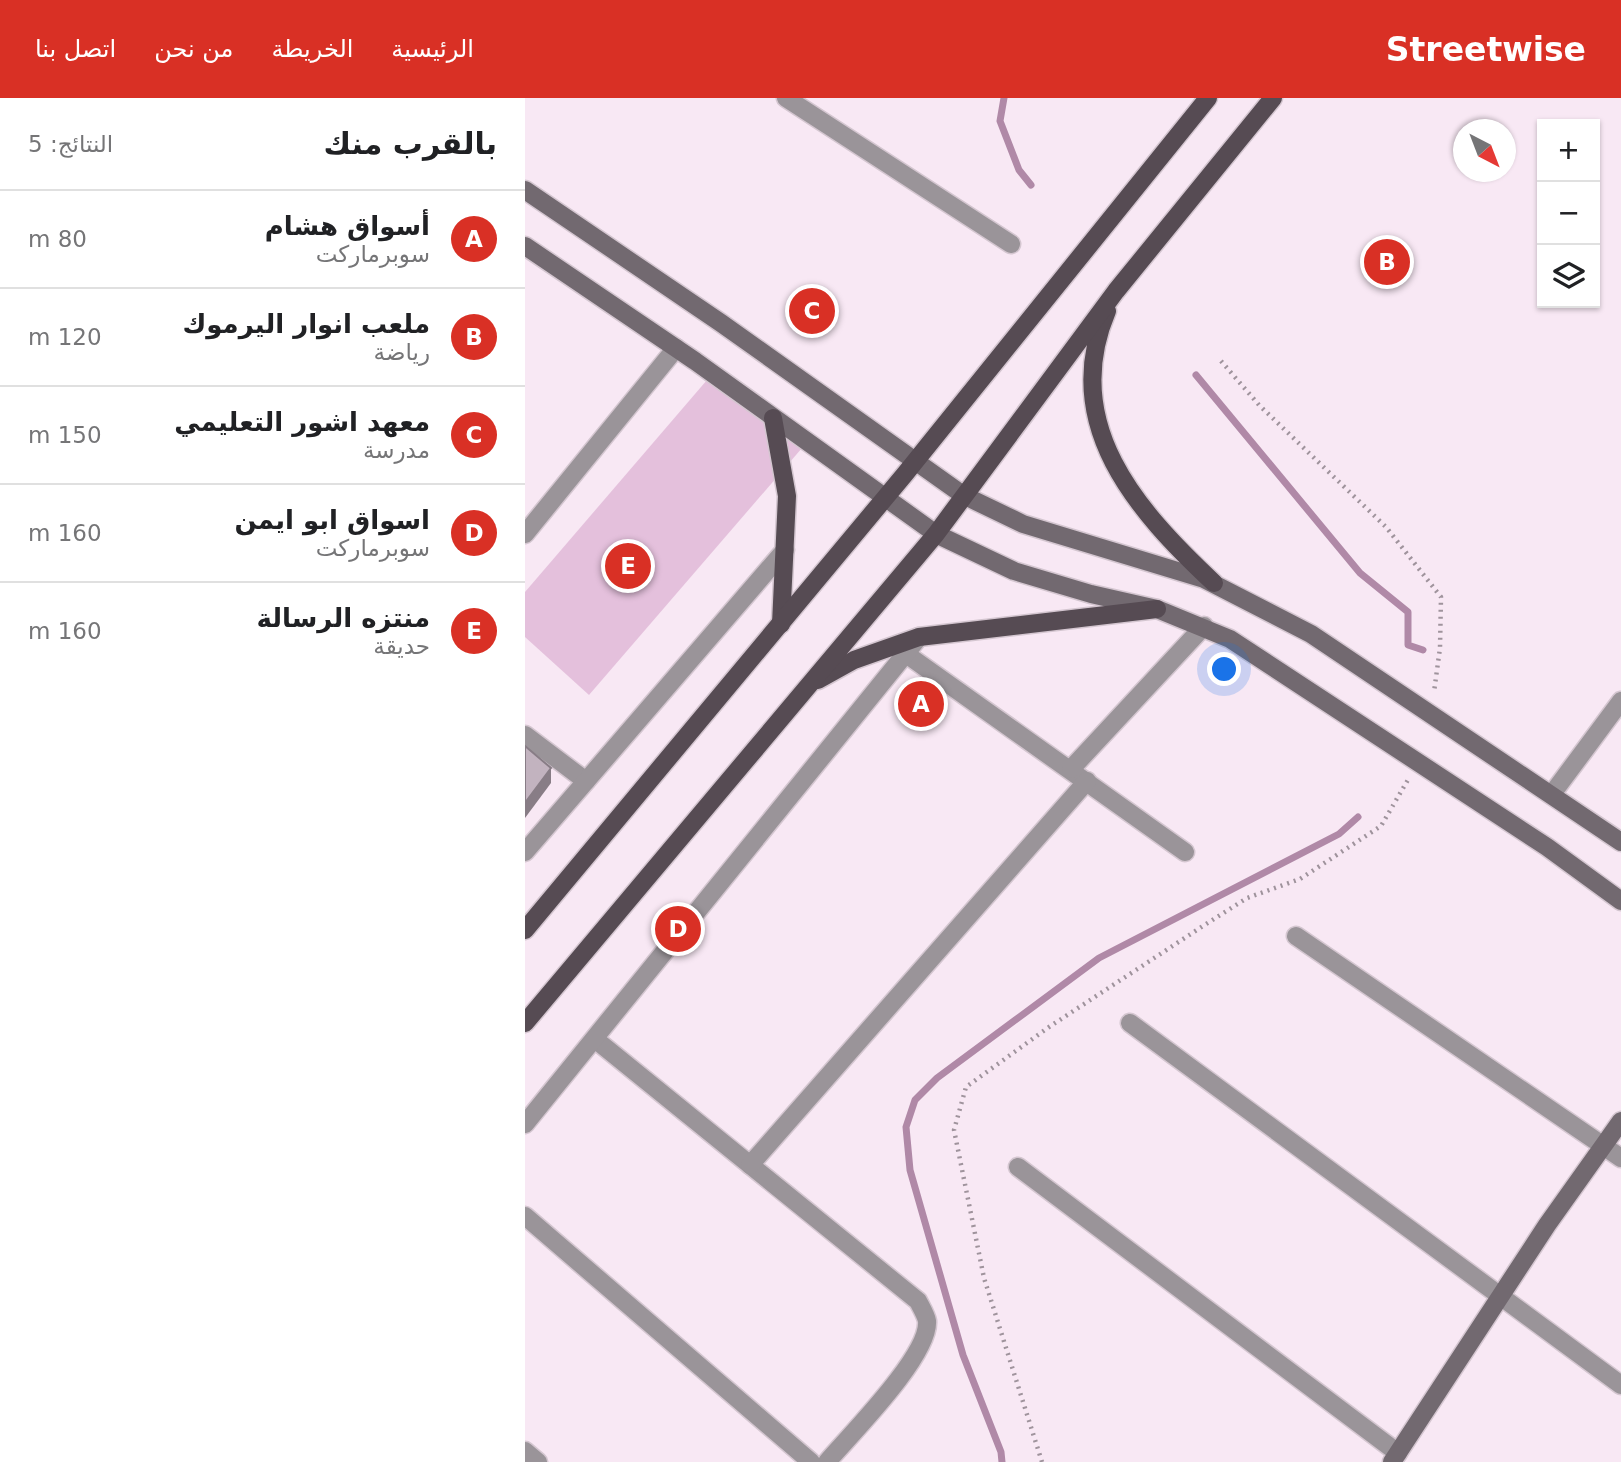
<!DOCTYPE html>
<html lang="ar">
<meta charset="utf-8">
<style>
body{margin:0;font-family:"DejaVu Sans","Noto Naskh Arabic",sans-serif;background:#f2f2f2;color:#202124;direction:rtl}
.controls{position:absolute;right:21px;top:21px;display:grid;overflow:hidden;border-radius:0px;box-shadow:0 2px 5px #0004}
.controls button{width:63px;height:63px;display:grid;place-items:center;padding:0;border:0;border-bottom:2px solid #e0e0e0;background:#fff;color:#202124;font:35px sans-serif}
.compass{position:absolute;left:928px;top:21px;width:63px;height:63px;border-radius:50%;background:#fff;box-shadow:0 2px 5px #0004;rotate:138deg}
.you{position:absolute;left:700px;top:572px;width:24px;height:24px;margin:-18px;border:5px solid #fff;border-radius:50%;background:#1a73e8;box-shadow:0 0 0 10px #1a73e833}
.badge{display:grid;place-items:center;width:46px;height:46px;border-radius:50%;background:#d93025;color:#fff;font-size:23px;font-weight:700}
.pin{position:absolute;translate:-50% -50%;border:4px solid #fff;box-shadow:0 2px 7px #0006}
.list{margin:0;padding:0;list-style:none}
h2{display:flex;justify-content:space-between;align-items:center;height:91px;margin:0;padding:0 28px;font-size:30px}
h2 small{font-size:23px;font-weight:400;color:#757577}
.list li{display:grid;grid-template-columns:46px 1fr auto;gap:21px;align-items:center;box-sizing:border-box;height:98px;padding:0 28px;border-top:2px solid #e0e0e0}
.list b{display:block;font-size:26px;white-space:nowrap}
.list p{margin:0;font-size:23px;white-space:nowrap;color:#757577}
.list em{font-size:23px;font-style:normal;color:#757577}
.icon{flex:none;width:38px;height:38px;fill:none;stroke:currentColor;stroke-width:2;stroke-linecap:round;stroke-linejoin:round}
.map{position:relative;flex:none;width:1096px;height:1364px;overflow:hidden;direction:ltr}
header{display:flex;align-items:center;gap:42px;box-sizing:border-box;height:98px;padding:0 35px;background:#d93025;color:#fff}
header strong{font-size:33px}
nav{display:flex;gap:38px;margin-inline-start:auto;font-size:24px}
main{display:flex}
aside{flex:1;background:#fff}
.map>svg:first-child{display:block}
.green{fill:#e4c0dc}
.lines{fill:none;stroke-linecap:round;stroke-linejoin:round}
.stream{stroke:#b089a7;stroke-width:7}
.street-casing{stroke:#d4c6d0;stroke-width:21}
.secondary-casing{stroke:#d4c6d0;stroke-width:21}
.primary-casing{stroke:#d4c6d0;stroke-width:21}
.path{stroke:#9f939c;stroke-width:4.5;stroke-dasharray:2 5;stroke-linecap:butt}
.street{stroke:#9a9499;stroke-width:18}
.secondary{stroke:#726970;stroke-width:18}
.primary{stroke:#564b53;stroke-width:18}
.shaded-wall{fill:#887d86}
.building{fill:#c2b3bf;stroke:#887d86;stroke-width:2}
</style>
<header>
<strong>Streetwise</strong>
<nav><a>الرئيسية</a><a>الخريطة</a><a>من نحن</a><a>اتصل بنا</a></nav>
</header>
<main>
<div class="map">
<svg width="1096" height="1364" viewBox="0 0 1096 1364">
<rect width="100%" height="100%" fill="#f8e8f4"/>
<path class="green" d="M 182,282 L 277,350 L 64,597 L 0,539 L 0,494 Z"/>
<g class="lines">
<g class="stream">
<path d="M 479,0 L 475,23 L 494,72 L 506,87"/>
<path d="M 671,277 L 835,475 L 883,514 L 883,547 L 898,552"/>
<path d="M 477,1364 L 476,1354 L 438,1257 L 385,1072 L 381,1029 L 390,1002 L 412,980 L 574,860 L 814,736 L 833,719"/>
</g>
<g class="street-casing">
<g id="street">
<path d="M 261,0 L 486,146"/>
<path d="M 0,436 L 151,250"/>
<path d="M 381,556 L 660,754"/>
<path d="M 0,637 L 61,683"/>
<path d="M 546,671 L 679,528"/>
<path d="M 1027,696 L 1096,603"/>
<path d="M 0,754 L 260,452"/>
<path d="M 771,838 L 1096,1060"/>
<path d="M 605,925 L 1096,1287"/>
<path d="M 71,942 L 393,1203 C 396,1209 401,1217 402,1223 C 405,1257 325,1337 302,1364"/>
<path d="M 0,1026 L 394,539"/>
<path d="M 225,1067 L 562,683"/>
<path d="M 493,1069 L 873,1355"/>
<path d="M 0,1118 L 286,1364"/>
<path d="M 0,1353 L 13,1364"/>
</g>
</g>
<g class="secondary-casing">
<g id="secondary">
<path d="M 0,92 L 196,225 L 438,397 L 498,426 L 679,481 L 786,536 L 1096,744"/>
<path d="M 0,148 L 170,263 L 411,436 L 489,473 L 566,496 L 632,511 L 705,541 L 1022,749 L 1096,803"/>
<path d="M 867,1364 L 1022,1127 L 1096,1023"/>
</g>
</g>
<g class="primary-casing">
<g id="primary">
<path d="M 582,213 C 534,326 612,413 689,485"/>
<path d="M 248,320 L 262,398 L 256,526"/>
<path d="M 293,582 L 329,562 L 394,539 L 632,511"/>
<path d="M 0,832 L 380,376 L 683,0"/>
<path d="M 0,925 L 411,436 L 591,193 L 748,0"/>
</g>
</g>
<g class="path">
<path d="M 696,263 L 734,307 L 861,429 L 916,499 L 915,550 L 909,594"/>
<path d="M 517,1364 L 459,1180 L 429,1032 L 441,989 L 524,929 L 678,828 L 722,800 L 775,781 L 856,728 L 884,680"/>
</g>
<use href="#street" class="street"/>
<use href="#secondary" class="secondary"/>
<use href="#primary" class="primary"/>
</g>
<path class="shaded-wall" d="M 26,670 L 26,685 L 0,720 L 0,705 Z"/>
<path class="building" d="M 0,648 L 26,670 L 0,705 Z"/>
</svg>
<div class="controls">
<button>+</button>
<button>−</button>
<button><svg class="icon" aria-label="layers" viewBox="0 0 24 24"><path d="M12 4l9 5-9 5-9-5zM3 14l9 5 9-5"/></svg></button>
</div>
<svg class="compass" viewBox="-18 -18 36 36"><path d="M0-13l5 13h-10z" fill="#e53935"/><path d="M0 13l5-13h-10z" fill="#757577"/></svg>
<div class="you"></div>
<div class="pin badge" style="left:396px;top:606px">A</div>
<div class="pin badge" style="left:862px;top:164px">B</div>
<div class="pin badge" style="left:287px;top:213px">C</div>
<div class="pin badge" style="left:153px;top:831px">D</div>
<div class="pin badge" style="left:103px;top:468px">E</div>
</div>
<aside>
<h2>بالقرب منك<small>النتائج: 5</small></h2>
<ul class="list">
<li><span class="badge">A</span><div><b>أسواق هشام</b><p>سوبرماركت</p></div><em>80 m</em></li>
<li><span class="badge">B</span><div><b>ملعب انوار اليرموك</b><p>رياضة</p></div><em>120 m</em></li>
<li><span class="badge">C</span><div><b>معهد اشور التعليمي</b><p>مدرسة</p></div><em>150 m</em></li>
<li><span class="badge">D</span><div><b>اسواق ابو ايمن</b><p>سوبرماركت</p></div><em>160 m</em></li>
<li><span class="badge">E</span><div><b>منتزه الرسالة</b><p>حديقة</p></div><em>160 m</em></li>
</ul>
</aside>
</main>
